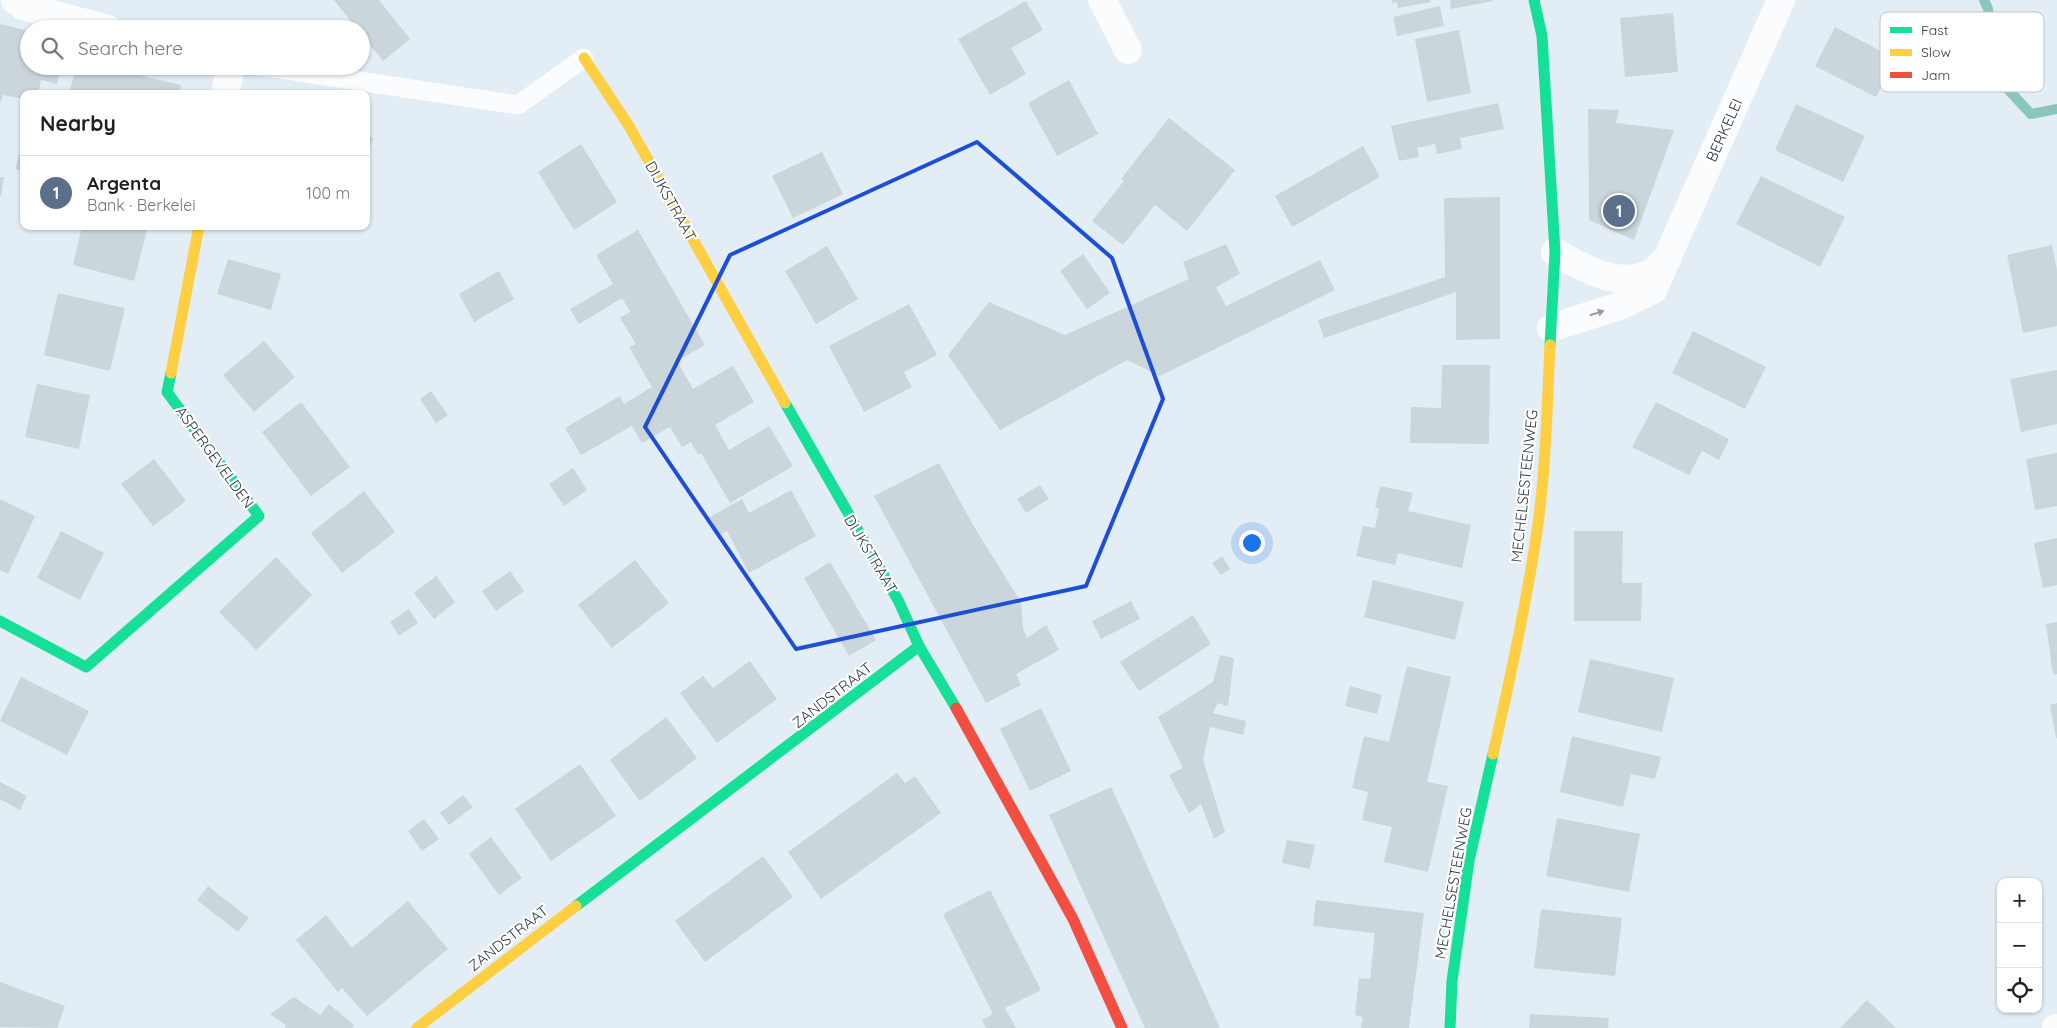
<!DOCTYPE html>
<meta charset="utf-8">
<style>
body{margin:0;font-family:Quicksand,sans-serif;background:#f6f6f6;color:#222}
.controls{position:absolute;right:15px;bottom:15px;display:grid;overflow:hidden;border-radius:10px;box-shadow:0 1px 4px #0004}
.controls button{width:45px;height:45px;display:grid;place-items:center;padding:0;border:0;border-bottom:1px solid #e0e0e0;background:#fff;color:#222;font:25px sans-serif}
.you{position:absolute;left:1251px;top:542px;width:18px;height:18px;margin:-12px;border:4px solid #fff;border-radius:50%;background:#1a73e8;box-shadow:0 0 0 8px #1a73e833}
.badge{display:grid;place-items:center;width:32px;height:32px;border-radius:50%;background:#0b8043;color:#fff;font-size:16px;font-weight:700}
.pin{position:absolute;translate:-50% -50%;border:2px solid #fff;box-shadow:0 1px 5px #0006}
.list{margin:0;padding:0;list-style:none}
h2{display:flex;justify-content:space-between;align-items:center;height:65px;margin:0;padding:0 20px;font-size:21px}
h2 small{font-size:16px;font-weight:400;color:#767676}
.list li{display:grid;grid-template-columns:32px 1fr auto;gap:15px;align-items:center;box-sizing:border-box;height:75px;padding:0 20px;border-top:1px solid #e0e0e0}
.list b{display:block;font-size:19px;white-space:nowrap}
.list p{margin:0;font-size:16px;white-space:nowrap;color:#767676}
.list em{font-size:16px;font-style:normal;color:#767676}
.icon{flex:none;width:28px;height:28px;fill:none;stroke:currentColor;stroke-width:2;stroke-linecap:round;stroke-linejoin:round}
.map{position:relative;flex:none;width:2057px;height:1028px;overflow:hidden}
.search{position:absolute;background:#fff;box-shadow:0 1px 4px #0004;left:20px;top:20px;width:350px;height:55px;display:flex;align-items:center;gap:12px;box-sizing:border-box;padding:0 18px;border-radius:28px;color:#767676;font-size:19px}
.panel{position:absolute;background:#fff;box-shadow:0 1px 4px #0004;left:20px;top:90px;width:350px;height:140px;border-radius:10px}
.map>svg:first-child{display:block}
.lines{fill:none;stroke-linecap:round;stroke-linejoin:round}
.stream{stroke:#8ac6ba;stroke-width:10}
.building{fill:#cad6db}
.lane{stroke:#fbfcfe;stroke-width:19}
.street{stroke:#fbfcfe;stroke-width:28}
.fast{stroke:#16e098;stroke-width:11}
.slow{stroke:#ffcf43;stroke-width:11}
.jam{stroke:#f24e42;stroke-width:11}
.oneway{fill:#959ca1}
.marked{fill:none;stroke:#1d4ed8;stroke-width:4;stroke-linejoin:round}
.labels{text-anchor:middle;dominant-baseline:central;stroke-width:4.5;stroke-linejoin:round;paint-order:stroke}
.street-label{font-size:15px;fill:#2f3b44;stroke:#fff}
.key{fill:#fff;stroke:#c1c4c7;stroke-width:1}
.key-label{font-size:14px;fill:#2f3b44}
</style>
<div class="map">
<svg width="2057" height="1028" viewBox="0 0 2057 1028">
<rect width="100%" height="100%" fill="#e3edf5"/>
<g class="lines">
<path class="stream" d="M 1984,0 L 1988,9 L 2003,84 L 2031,114 L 2057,109"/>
</g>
<g class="building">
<path d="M 334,0 L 379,0 L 410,39 L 383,61 L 361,34 L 361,29 L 357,29 Z"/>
<path d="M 1392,0 L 1430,0 L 1431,2 L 1398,8 L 1397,2 L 1392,3 Z"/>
<path d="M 1450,0 L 1493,0 L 1493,1 L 1451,9 Z"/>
<path d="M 1026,1 L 1043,30 L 1011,48 L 1026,74 L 990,95 L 958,39 Z"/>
<path d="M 1440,6 L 1444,26 L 1397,36 L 1393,17 Z"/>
<path d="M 1673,13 L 1678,72 L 1625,77 L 1620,18 Z"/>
<path d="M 0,24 L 29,31 L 29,66 L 61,66 L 57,84 L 41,80 L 38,94 L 24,94 L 24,99 L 3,95 L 0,104 Z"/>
<path d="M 1835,27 L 1896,59 L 1876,97 L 1815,66 Z"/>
<path d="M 1459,30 L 1471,93 L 1427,102 L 1415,39 Z"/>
<path d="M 76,66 L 98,66 L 117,70 L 181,85 L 179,94 L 69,94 Z"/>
<path d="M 1069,80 L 1098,134 L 1057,156 L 1028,103 Z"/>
<path d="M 1498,103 L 1504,129 L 1460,138 L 1462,149 L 1437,154 L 1435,144 L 1417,148 L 1419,157 L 1399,161 L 1391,126 Z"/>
<path d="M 1796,104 L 1865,136 L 1843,182 L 1775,150 Z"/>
<path d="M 1588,109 L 1619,110 L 1616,123 L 1674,130 L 1634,240 L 1589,220 Z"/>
<path d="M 1169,118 L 1235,170 L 1187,231 L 1155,205 L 1123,245 L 1092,221 L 1124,181 L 1121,179 Z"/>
<path d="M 366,136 L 373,138 L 367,157 L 366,157 Z"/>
<path d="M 581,144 L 617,202 L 574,230 L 538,172 Z"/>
<path d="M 1363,146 L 1380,177 L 1292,227 L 1275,196 Z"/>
<path d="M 20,152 L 24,153 L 24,172 L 15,169 Z"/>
<path d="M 822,152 L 843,194 L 793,218 L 772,176 Z"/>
<path d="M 1761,176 L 1845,217 L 1820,267 L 1736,224 Z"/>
<path d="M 0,177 L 4,177 L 1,196 L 0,196 Z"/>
<path d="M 1500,197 L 1500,339 L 1456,340 L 1456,292 L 1324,338 L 1318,320 L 1445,277 L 1444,198 Z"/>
<path d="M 82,226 L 148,226 L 134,281 L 73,265 Z"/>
<path d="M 638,230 L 705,345 L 677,361 L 693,389 L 733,366 L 754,402 L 715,425 L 729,450 L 769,426 L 793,466 L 730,503 L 701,453 L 698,455 L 691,442 L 682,447 L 670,427 L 642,443 L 632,426 L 581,455 L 565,428 L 620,396 L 624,404 L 652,387 L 629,347 L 636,344 L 620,318 L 630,312 L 622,298 L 579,324 L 570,309 L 613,284 L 596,255 Z"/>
<path d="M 1226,244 L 1240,274 L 1216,287 L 1226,306 L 1320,260 L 1335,290 L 1160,376 L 1127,360 L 1000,430 L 948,355 L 989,302 L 1065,335 L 1189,279 L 1183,262 Z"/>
<path d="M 2052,245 L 2057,270 L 2057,326 L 2023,333 L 2007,255 Z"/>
<path d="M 827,246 L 858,299 L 816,324 L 785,271 Z"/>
<path d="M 1083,254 L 1110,293 L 1087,309 L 1060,271 Z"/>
<path d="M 228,259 L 281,274 L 271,310 L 217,294 Z"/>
<path d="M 499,271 L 514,299 L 474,322 L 459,294 Z"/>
<path d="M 58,293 L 125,308 L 110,371 L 44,355 Z"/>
<path d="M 909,304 L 937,355 L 904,372 L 912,387 L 864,412 L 829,346 Z"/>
<path d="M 1693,331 L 1766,367 L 1745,409 L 1672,373 Z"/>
<path d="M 264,341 L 295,377 L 254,412 L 223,375 Z"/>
<path d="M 1442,365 L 1490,365 L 1489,444 L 1410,443 L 1411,407 L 1441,408 Z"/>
<path d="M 2057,370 L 2057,424 L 2021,432 L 2010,379 Z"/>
<path d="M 37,384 L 90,395 L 79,449 L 25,437 Z"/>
<path d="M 431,391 L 448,415 L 436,423 L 420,399 Z"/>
<path d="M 301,402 L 350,467 L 311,496 L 262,432 Z"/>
<path d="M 1656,402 L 1729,439 L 1719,460 L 1702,451 L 1689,475 L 1632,447 Z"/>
<path d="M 2057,453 L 2057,506 L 2035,510 L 2026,459 Z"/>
<path d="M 154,459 L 186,501 L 153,526 L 121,484 Z"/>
<path d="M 939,463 L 973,525 L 1021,602 L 1023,629 L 1027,638 L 1046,625 L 1059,650 L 1016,674 L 1021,685 L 986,703 L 874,496 Z"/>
<path d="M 573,468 L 587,490 L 564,506 L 549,484 Z"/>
<path d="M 1040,485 L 1049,499 L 1026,513 L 1017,499 Z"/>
<path d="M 1380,486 L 1413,493 L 1408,511 L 1471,525 L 1462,568 L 1398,553 L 1395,565 L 1356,556 L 1363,526 L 1375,528 L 1379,508 L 1375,508 Z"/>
<path d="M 791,490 L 816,536 L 749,573 L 727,531 L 719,535 L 710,517 L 742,499 L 749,513 Z"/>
<path d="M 364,491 L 395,532 L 342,573 L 311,533 Z"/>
<path d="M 0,499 L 35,516 L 8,574 L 0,570 Z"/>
<path d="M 61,531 L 104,553 L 80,600 L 37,578 Z"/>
<path d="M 1574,531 L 1623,531 L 1622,583 L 1642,583 L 1641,621 L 1574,621 Z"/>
<path d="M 2057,538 L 2057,585 L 2043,588 L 2034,543 Z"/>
<path d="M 1222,556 L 1230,569 L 1221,575 L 1212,563 Z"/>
<path d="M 276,557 L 312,595 L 256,650 L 219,612 Z"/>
<path d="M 635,560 L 669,603 L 612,648 L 578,605 Z"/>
<path d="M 830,562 L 876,640 L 849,656 L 804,578 Z"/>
<path d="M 510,571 L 524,591 L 496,611 L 482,591 Z"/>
<path d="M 436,576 L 455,602 L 434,619 L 414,593 Z"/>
<path d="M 1373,580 L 1464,602 L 1455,640 L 1364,617 Z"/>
<path d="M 1131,601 L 1140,619 L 1101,639 L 1092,621 Z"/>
<path d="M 409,609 L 418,623 L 399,636 L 390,622 Z"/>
<path d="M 1193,615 L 1211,644 L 1139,691 L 1120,662 Z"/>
<path d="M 2057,622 L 2057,674 L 2053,675 L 2046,624 Z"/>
<path d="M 1220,655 L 1234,658 L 1228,706 L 1218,703 L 1213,713 L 1246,721 L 1243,735 L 1210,727 L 1203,760 L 1225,832 L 1214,839 L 1201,804 L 1189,813 L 1169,775 L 1183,768 L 1158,717 L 1213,682 Z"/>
<path d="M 1590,659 L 1674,678 L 1662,732 L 1578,712 Z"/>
<path d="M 750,661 L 777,699 L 717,743 L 680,693 L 703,676 L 713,688 Z"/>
<path d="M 1407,666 L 1451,677 L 1427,782 L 1448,786 L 1428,872 L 1384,862 L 1392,827 L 1362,820 L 1368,792 L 1352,788 L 1364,736 L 1389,742 Z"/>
<path d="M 21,677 L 89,711 L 67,755 L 0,721 Z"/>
<path d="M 1350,686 L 1382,695 L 1377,714 L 1345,706 Z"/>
<path d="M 2057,703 L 2057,738 L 2056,738 L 2050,705 Z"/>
<path d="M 1041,708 L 1071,771 L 1030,791 L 1000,729 Z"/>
<path d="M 666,717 L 697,758 L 640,801 L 610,760 Z"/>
<path d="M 1572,736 L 1661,757 L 1655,779 L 1631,774 L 1623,807 L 1560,792 Z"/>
<path d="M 580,764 L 616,816 L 551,861 L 515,809 Z"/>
<path d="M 897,773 L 905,783 L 915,776 L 941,813 L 821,899 L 788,852 Z"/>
<path d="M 0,782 L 27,796 L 20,810 L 0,799 Z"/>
<path d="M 1111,787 L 1126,819 L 1220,1028 L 1145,1028 L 1092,911 L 1049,815 Z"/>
<path d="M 463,795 L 473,807 L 449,825 L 440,813 Z"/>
<path d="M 1557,818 L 1640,834 L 1629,892 L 1546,876 Z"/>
<path d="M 424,819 L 439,839 L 422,851 L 408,831 Z"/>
<path d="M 491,837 L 522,878 L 499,895 L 469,854 Z"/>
<path d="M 1287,840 L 1315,845 L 1310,869 L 1282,863 Z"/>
<path d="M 763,856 L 793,897 L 705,962 L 675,921 Z"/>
<path d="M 208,886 L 249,918 L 238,932 L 197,900 Z"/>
<path d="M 990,890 L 1041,990 L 1005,1008 L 1016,1028 L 986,1028 L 982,1020 L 993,1014 L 943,914 Z"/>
<path d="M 1316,900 L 1424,913 L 1409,1028 L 1361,1028 L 1363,1017 L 1355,1015 L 1359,978 L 1370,979 L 1375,933 L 1313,926 Z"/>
<path d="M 408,901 L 448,949 L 367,1016 L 342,988 L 338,992 L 296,940 L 326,915 L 352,948 Z"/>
<path d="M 1541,909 L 1622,918 L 1615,976 L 1534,968 Z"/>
<path d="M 0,982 L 65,1006 L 57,1028 L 0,1027 Z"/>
<path d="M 294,997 L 320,1015 L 329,1004 L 354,1025 L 352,1028 L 285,1028 L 286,1025 L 270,1014 Z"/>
<path d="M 1867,1000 L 1896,1028 L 1840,1028 Z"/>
<path d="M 1530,1014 L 1609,1018 L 1608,1028 L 1529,1028 Z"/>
</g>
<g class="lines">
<path class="lane" d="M 260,66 L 518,105 L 584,58"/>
<g class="street">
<path d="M 15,0 L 23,6 L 108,29"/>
<path d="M 1102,0 L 1128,50"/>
<path d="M 225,94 L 231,66"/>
<path d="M 1555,252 C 1584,268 1614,288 1649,274 C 1656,271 1662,263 1667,259"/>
<path d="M 1551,328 L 1622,305 L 1653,290 L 1781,0"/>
<path d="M 2056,1028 L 2057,1028"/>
</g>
<g class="fast">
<path d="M 1534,0 L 1542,36 L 1555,252 L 1550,345"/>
<path d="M 785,403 L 898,600 L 919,646 L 956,708"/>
<path d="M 0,621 L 86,667 L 259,516 L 167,392 L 171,373"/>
<path d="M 576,906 L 919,646"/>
<path d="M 1450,1028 L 1452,981 L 1469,861 L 1493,754"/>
</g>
<g class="slow">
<path d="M 584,58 L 629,126 L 785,403"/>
<path d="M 171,373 L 199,226"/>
<path d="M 1493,754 C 1510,680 1526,606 1537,531 C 1546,469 1547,407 1550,345"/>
<path d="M 417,1028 L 576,906"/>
</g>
<path class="jam" d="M 956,708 L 1073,919 L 1122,1028"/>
</g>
<defs><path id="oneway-solid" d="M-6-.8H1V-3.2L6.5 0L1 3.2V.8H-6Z" transform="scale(1.25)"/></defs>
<use class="oneway" href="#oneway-solid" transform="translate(1597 313) rotate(-18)"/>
<path class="marked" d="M 977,142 L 1112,258 L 1163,399 L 1086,586 L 796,649 L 645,427 L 730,255 Z"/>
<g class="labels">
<g class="street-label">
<text transform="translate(1724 130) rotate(-66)">BERKELEI</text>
<text transform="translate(671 201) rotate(61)">DIJKSTRAAT</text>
<text transform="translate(215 457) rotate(54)">ASPERGEVELDEN</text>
<text transform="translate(1524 486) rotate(-84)">MECHELSESTEENWEG</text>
<text transform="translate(871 554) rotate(59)">DIJKSTRAAT</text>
<text transform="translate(832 695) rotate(-38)">ZANDSTRAAT</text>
<text transform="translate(1453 883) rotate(-80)">MECHELSESTEENWEG</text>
<text transform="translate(508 938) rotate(-38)">ZANDSTRAAT</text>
</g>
</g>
<rect x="1880" y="12" width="164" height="80" rx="8" class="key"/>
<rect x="1890" y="27" width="22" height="6" fill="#16e098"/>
<rect x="1890" y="49" width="22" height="7" fill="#ffcf43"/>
<rect x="1890" y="72" width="22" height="6" fill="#f24e42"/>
<g class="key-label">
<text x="1921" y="35">Fast</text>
<text x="1921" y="57">Slow</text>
<text x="1921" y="80">Jam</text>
</g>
</svg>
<div class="controls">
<button>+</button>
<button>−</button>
<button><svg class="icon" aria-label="locate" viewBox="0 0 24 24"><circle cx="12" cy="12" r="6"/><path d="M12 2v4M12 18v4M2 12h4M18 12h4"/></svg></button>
</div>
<div class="you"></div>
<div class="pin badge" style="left:1619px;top:211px;background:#5c6f8a">1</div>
<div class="search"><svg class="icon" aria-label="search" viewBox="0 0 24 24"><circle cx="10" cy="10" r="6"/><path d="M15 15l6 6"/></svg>Search here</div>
<section class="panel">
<h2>Nearby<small></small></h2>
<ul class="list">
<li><span class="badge" style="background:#5c6f8a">1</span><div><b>Argenta</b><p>Bank · Berkelei</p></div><em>100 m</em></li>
</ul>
</section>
</div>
